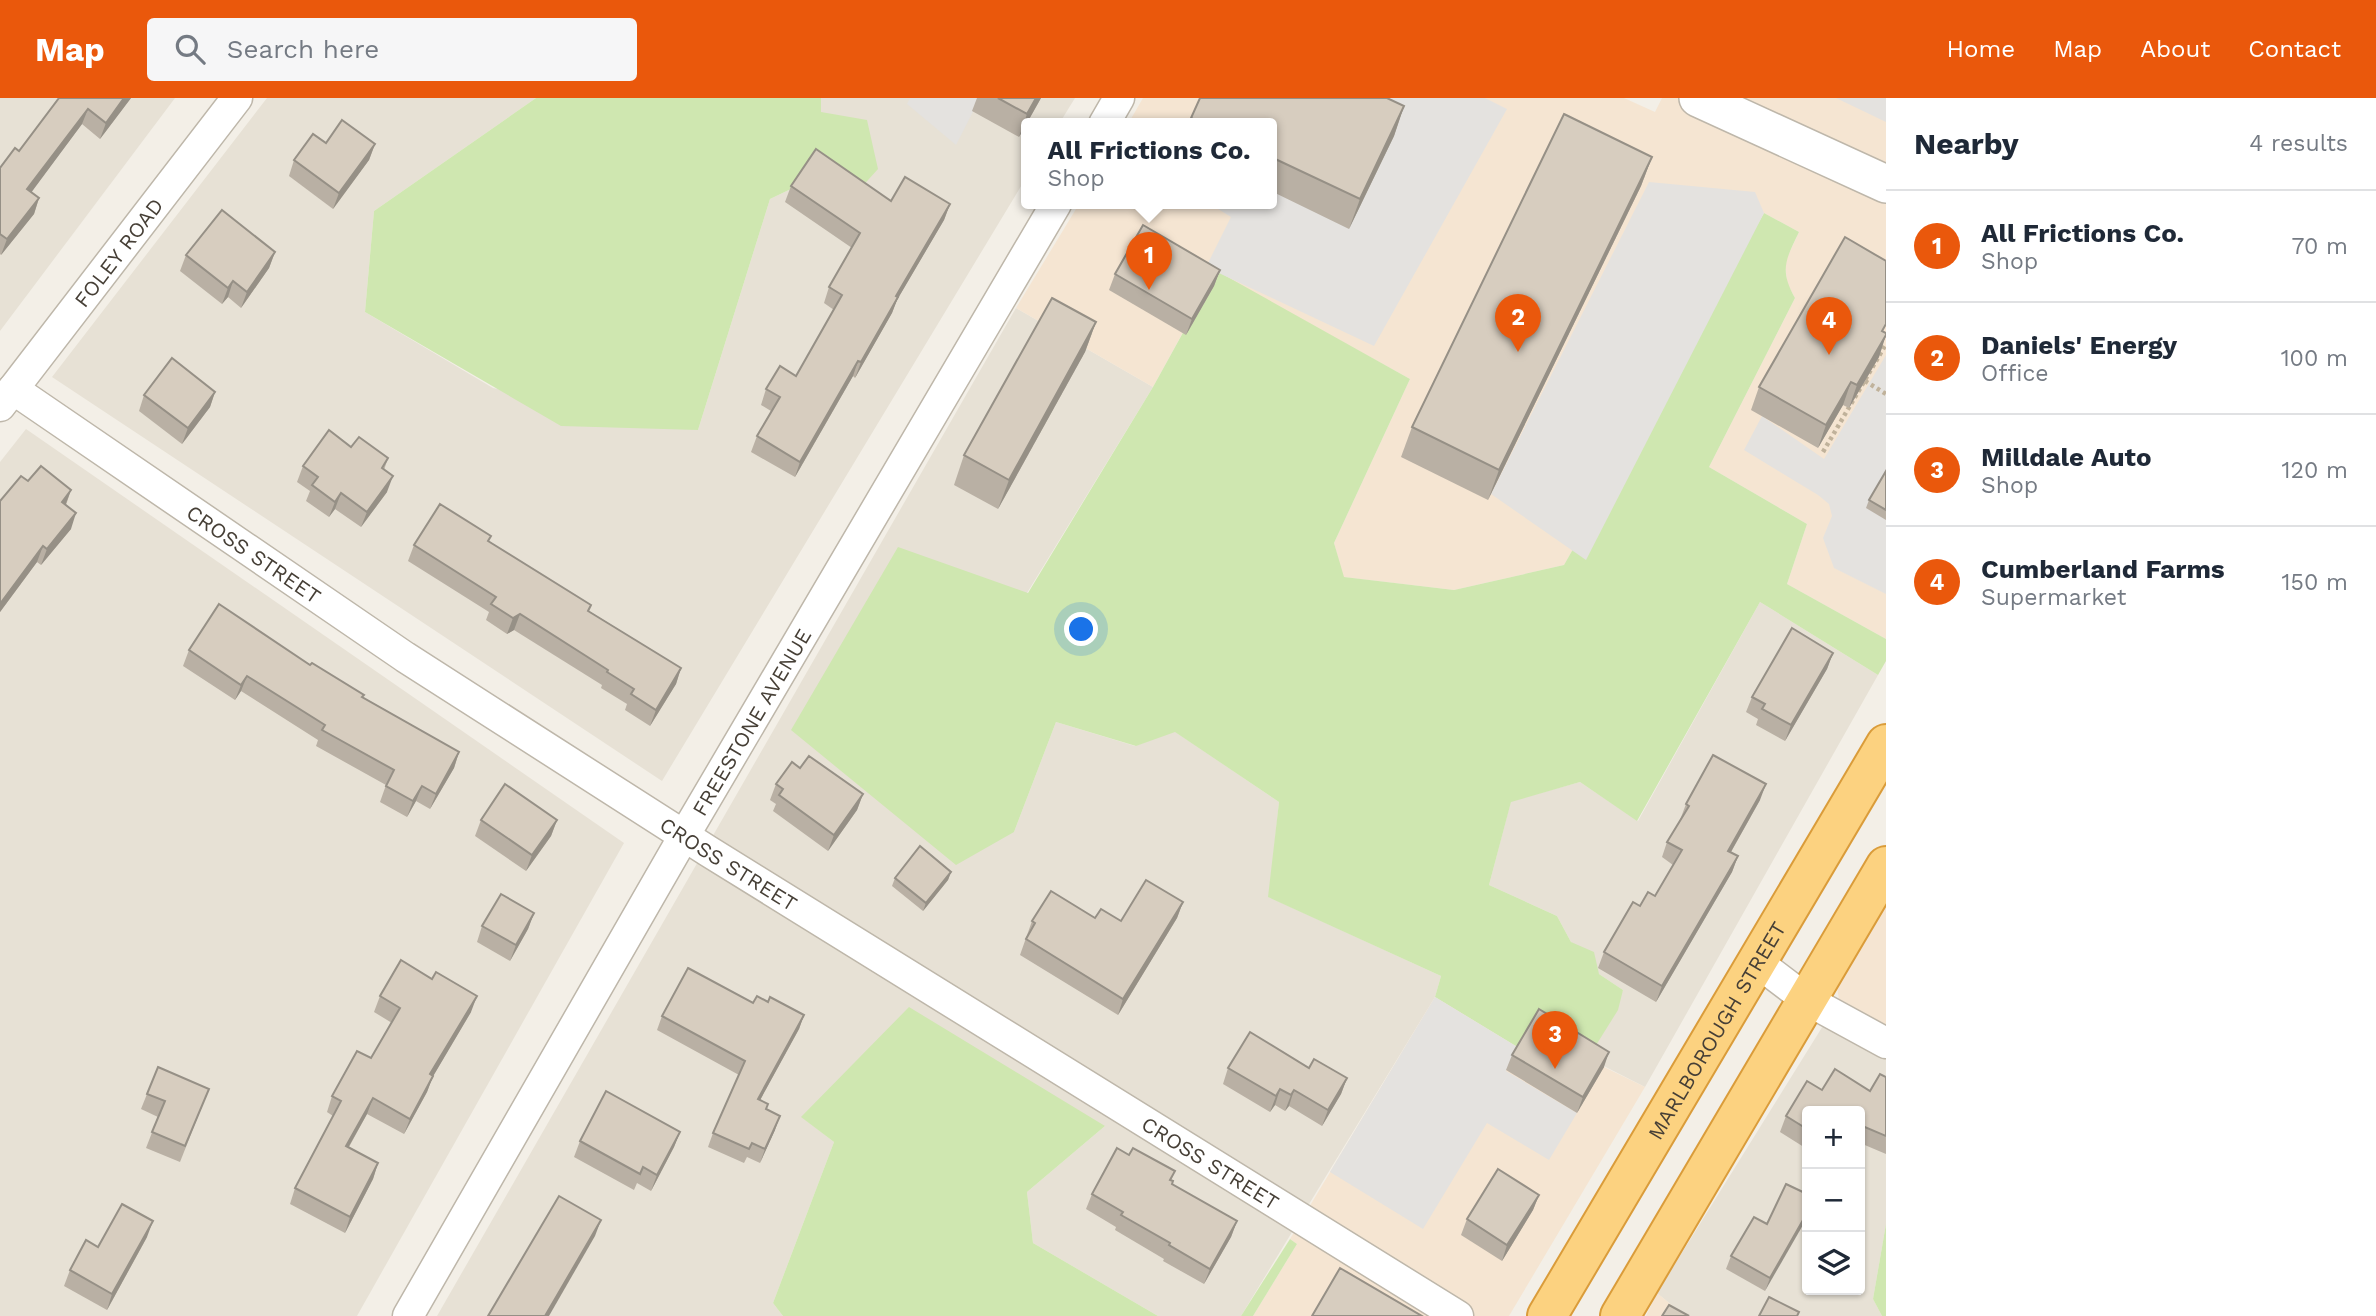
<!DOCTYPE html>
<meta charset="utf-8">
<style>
body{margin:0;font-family:"Work Sans",sans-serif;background:#f6f6f7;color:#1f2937}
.controls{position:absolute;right:21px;bottom:21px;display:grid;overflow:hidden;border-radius:7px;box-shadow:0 2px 5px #0004}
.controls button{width:63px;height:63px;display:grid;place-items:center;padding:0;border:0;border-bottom:2px solid #e0e1e3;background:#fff;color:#1f2937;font:35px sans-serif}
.you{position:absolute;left:1082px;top:532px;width:24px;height:24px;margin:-18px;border:5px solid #fff;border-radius:50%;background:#1a73e8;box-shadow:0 0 0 10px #1a73e833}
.badge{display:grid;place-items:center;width:46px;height:46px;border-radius:50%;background:#ea580c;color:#fff;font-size:23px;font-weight:700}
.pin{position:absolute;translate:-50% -58px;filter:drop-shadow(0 2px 4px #0008)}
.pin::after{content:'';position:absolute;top:37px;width:24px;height:21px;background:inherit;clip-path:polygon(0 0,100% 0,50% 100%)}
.popup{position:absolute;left:1021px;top:20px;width:256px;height:91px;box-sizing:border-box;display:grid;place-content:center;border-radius:7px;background:#fff;filter:drop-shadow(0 2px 5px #0005);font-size:23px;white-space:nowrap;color:#747a83}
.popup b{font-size:26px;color:#1f2937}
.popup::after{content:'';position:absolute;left:50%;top:100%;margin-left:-14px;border:14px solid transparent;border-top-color:#fff}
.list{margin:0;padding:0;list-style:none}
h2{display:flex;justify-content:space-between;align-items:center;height:91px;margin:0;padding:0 28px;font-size:30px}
h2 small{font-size:23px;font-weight:400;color:#747a83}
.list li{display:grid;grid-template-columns:46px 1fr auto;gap:21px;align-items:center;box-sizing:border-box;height:112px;padding:0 28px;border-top:2px solid #e0e1e3}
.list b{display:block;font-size:26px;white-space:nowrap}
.list p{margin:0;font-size:23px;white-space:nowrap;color:#747a83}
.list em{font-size:23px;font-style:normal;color:#747a83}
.icon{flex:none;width:38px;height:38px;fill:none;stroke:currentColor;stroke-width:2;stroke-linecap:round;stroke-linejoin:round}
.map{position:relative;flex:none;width:1886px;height:1218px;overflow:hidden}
header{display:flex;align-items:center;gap:42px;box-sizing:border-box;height:98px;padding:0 35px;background:#ea580c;color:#fff}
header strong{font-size:33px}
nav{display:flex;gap:38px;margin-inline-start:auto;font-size:24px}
.search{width:490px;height:63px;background:#f6f6f7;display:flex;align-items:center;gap:18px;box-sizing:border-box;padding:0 24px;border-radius:7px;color:#747a83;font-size:26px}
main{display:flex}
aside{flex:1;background:#fff}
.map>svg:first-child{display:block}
.residential{fill:#e7e1d5;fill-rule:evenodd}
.commercial{fill:#f5e5d2}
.green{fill:#cfe7b0}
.parking{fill:#e4e2df}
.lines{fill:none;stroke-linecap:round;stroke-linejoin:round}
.minor-casing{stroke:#beb7aa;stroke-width:33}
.tertiary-casing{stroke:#beb7aa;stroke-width:40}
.trunk-casing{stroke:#da9c3a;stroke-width:42}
.path{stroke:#c0b29b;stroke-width:4.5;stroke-dasharray:3.5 3.5;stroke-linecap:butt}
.minor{stroke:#fff;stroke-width:30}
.tertiary{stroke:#fff;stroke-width:37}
.trunk{stroke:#fcd280;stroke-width:38}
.wall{fill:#b9b0a4}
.shaded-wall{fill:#969086}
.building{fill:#d7cdbf;stroke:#969086;stroke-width:2}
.labels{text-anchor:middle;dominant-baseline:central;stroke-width:5;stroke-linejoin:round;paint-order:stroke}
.street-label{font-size:21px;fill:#463f36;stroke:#fff}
</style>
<header>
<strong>Map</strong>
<div class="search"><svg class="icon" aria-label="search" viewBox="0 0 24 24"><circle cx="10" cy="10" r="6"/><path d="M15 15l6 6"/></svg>Search here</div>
<nav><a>Home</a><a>Map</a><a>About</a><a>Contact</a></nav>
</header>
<main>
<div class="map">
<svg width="1886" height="1218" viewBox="0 0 1886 1218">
<rect width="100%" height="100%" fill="#f3efe7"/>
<g class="residential">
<path d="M 0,0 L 175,0 L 0,233 Z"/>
<path d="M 267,0 L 536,0 L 374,113 L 365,214 L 493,290 L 698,332 L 770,101 L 816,79 L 821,0 L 1075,0 L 1059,26 L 1026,26 L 1026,80 L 662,683 L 52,279 Z"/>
<path d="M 1016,210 L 1153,289 L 1027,495 L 1014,734 L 1056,624 L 1135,648 L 1174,633 L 1279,704 L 1269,799 L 1441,878 L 1435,899 L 1241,1218 L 1158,1218 L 1033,1145 L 1027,1094 L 1105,1028 L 802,1019 L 834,1044 L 773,1205 L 783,1218 L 437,1218 Z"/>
<path d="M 26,331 L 624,745 L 357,1218 L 0,1218 L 0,364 Z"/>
<path d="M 1760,504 L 1878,577 L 1645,989 L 1588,960 L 1623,892 L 1599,876 L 1571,844 L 1557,818 L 1489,787 L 1511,703 L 1580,684 L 1638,723 Z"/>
<path d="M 1839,902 L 1886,929 L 1886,1126 L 1873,1201 L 1882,1218 L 1685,1218 L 1657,1195 ZM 1807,1013 L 1860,1013 L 1860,1192 L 1807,1192 Z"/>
</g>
<g class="commercial">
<path d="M 1143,0 L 1624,0 L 1655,14 L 1662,0 L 1886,0 L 1886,541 L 1787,486 L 1807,426 L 1709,369 L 1795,200 L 1787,185 L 1785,164 L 1799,134 L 1764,115 L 1564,467 L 1454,492 L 1343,479 L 1334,445 L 1410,281 L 1216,174 L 1153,289 L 1016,210 L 1079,106 L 1272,106 L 1272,26 L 1128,26 Z"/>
<path d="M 1886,806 L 1886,929 L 1839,902 L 1837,889 Z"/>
<path d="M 1435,899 L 1519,950 L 1604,969 L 1645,989 L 1509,1218 L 1253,1218 L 1297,1146 L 1290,1141 Z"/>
<path d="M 1657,1195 L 1685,1218 L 1646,1218 Z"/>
</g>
<g class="green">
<path d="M 536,0 L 821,0 L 821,14 L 867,22 L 878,71 L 859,92 L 816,79 L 770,101 L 698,332 L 561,328 L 365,214 L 374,113 Z"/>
<path d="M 1764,115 L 1799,134 C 1786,161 1779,172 1795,200 L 1709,369 L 1807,426 L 1787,486 L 1886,541 L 1886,563 L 1878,577 L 1760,504 L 1637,723 L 1580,684 L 1511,704 L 1489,787 L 1557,818 L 1571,844 L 1594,854 L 1599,876 L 1623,892 L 1618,912 L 1588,960 L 1519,950 L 1435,899 L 1441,878 L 1268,799 L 1279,704 L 1175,634 L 1136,648 L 1056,624 L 1014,734 L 956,767 L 791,632 L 898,449 L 1028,495 L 1153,289 L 1217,173 L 1410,281 L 1334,445 L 1344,479 L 1454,492 L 1564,467 Z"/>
<path d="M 909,909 L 1105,1028 L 1027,1094 L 1033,1145 L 1158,1218 L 783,1218 L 773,1205 L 834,1044 L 801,1019 Z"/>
<path d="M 1886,1126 L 1886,1218 L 1882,1218 L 1873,1201 Z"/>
<path d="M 1290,1141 L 1297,1146 L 1253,1218 L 1241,1218 Z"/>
</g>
<g class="parking">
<path d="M 910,0 L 980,0 L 956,47 L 907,6 Z"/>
<path d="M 1322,0 L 1485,0 L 1507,11 L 1374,248 L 1206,169 L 1231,119 L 1210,106 L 1272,106 L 1272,93 L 1350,130 Z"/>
<path d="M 1836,0 L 1886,0 L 1886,24 Z"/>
<path d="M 1649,84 L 1755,94 L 1764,115 L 1586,462 L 1491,396 Z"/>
<path d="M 1886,257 L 1886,496 L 1834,470 L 1823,440 L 1832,418 L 1829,406 L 1818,397 L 1744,352 L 1762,318 L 1824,361 Z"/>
<path d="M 1435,899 L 1519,950 L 1506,973 L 1577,1015 L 1549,1062 L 1487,1025 L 1423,1131 L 1330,1074 Z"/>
</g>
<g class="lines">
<g class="minor-casing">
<g id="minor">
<path d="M 1104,26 L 1119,0"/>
<path id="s1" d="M 13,291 L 405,559 L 708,753 L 1458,1218"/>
<path id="s2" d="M 0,308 L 237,0"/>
<path d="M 1757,864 L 1807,902 L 1886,945"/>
<path id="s3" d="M 408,1218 L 684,738 L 1056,106"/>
</g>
</g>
<g class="tertiary-casing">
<path id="tertiary" d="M 1698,0 L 1886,86"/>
</g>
<g class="trunk-casing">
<g id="trunk">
<path id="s4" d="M 1547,1218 L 1886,646"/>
<path d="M 1620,1218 L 1886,768"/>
</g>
</g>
<g class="path">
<path d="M 1865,283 L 1886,296"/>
<path d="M 1823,354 L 1886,246"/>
</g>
<use href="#minor" class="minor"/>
<use href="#tertiary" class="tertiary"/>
<use href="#trunk" class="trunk"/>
</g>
<g class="wall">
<path d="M 59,0 L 131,0 L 100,41 L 82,26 L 31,94 L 39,100 L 34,116 L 1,157 L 0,156 L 0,70 L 19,53 Z"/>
<path d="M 977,0 L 1041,0 L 1019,39 L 972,13 Z"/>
<path d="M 1200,0 L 1387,0 L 1404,8 L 1394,38 L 1349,131 L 1271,93 L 1271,26 L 1189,26 Z"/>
<path d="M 326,45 L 375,46 L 369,62 L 333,111 L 289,78 L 294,62 Z"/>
<path d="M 1652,59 L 1641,88 L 1488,402 L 1401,359 L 1412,329 Z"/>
<path d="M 791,88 L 891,103 L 950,106 L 944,122 L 897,202 L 892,215 L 855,280 L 853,278 L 795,379 L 751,354 L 757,338 L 771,313 L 761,307 L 766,291 L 796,278 L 834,212 L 824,205 L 829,189 L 852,150 L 785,104 Z"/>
<path d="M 275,154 L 269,170 L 241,210 L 228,199 L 222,206 L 180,173 L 186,157 Z"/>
<path d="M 1220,172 L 1214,188 L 1186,237 L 1109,192 L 1115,176 Z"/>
<path d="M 1096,224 L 1085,254 L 998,411 L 954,387 L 964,357 Z"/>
<path d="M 1886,235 L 1879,259 L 1849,310 L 1843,307 L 1818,350 L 1751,312 L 1759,289 Z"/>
<path d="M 215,294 L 210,309 L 182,346 L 139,313 L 144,297 Z"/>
<path d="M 351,349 L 388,360 L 384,372 L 387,394 L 361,429 L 335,411 L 329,419 L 306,403 L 310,393 L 297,384 L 303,368 Z"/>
<path d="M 1886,373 L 1886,422 L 1866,410 L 1869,402 Z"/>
<path d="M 28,383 L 71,392 L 66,407 L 71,431 L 41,467 L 37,464 L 0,514 L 0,403 Z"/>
<path d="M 489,443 L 589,513 L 681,570 L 676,586 L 650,628 L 625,612 L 627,606 L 601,590 L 602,587 L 514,532 L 507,536 L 486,522 L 489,514 L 408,463 L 414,447 Z"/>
<path d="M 189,552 L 310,567 L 363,599 L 459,654 L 454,670 L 430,711 L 416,703 L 407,719 L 380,704 L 386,687 L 316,648 L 318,642 L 241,593 L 235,602 L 183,568 Z"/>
<path d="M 1833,555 L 1827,571 L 1785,643 L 1756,627 L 1758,621 L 1746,614 L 1752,599 Z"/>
<path d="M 800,670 L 863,696 L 857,712 L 828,753 L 773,713 L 776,706 L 770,702 L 776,686 Z"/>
<path d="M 1760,702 L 1731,754 L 1738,758 L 1732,774 L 1656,904 L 1598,870 L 1604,854 L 1640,808 L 1655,798 L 1673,767 L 1662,759 L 1667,744 L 1680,722 L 1686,706 Z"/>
<path d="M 481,722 L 557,722 L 551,738 L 526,773 L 475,738 Z"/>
<path d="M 951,774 L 948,782 L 923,813 L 892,788 L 895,780 Z"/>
<path d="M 1183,804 L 1177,820 L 1118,917 L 1020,857 L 1032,823 L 1121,823 Z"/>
<path d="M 534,815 L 528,831 L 510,863 L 477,844 L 482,828 Z"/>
<path d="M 380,898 L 471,914 L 433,978 L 427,994 L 404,1036 L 367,1016 L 349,1049 L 378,1065 L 373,1081 L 345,1135 L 290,1106 L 295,1090 L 333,1018 L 327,1014 L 332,998 L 371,960 L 392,925 L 374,914 Z"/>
<path d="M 768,904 L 804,917 L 799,931 L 760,1002 L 766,1012 L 775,1032 L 760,1065 L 747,1059 L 744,1065 L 708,1049 L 713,1035 L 739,977 L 657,932 L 662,918 Z"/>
<path d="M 1512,957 L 1604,969 L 1577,1015 L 1506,972 Z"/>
<path d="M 1228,970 L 1347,980 L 1341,996 L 1322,1028 L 1289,1008 L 1285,1013 L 1275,1007 L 1270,1014 L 1223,986 Z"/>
<path d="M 1886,979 L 1886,1056 L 1860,1045 L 1860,1013 L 1807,1013 L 1807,1051 L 1780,1034 L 1786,1018 L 1822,992 L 1870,993 Z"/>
<path d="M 147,996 L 203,1006 L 180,1064 L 146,1050 L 158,1019 L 141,1011 Z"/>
<path d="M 680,1034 L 674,1049 L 651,1093 L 637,1085 L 634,1092 L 574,1059 L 580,1043 Z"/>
<path d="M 1129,1057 L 1175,1073 L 1171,1082 L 1172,1087 L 1237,1123 L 1231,1139 L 1204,1186 L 1163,1163 L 1164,1161 L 1115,1132 L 1116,1129 L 1086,1111 L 1092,1096 Z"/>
<path d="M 1807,1096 L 1765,1193 L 1726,1171 L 1731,1158 L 1767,1126 Z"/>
<path d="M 1539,1097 L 1533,1112 L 1502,1163 L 1461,1137 L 1467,1121 Z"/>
<path d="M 147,1139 L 107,1212 L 64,1188 L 70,1172 L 98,1149 Z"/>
</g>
<g class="shaded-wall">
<path d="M 124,0 L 131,0 L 100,41 L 106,25 Z"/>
<path d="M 1036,0 L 1041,0 L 1019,39 L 1027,16 Z"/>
<path d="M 1404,8 L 1394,38 L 1349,131 L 1360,101 Z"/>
<path d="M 88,11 L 82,26 L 22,107 L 27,91 Z"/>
<path d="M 375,46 L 369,62 L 333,111 L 339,95 Z"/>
<path d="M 1652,59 L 1641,88 L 1488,402 L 1499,372 Z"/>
<path d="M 39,100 L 34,116 L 1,157 L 7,141 Z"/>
<path d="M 950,106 L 944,122 L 897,202 L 892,215 L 855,280 L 861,264 L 896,198 Z"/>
<path d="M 275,154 L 269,170 L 241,210 L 247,194 Z"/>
<path d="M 1220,172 L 1214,188 L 1186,237 L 1192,221 Z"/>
<path d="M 233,183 L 228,199 L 222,206 L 228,190 Z"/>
<path d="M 1096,224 L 1085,254 L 998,411 L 1009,382 Z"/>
<path d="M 1886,237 L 1879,259 L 1849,310 L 1857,287 Z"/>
<path d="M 858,263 L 853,278 L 795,379 L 800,364 Z"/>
<path d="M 1851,284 L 1843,307 L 1818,350 L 1826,327 Z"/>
<path d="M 215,294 L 210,309 L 182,346 L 188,330 Z"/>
<path d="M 393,378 L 387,394 L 361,429 L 367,414 Z"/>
<path d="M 71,392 L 65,408 L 62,404 Z"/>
<path d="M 341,395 L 335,411 L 329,419 L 335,404 Z"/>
<path d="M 76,415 L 71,431 L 41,467 L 47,451 Z"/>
<path d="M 43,448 L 37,464 L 0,514 L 0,506 Z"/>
<path d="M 520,516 L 514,532 L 507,536 L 513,520 Z"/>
<path d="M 1833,555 L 1827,571 L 1785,643 L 1791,627 Z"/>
<path d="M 681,570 L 676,586 L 650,628 L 656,612 Z"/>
<path d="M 247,578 L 241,593 L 235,602 L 241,587 Z"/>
<path d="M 459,654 L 454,670 L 430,711 L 436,696 Z"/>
<path d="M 1766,686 L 1760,702 L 1723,768 L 1728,753 Z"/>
<path d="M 422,688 L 416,703 L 407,719 L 413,703 Z"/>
<path d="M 863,696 L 857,712 L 828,753 L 834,737 Z"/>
<path d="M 557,722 L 551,738 L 526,773 L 532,757 Z"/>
<path d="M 1738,758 L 1732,774 L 1656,904 L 1662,888 Z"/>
<path d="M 951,774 L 948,782 L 923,813 L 926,805 Z"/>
<path d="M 1183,804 L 1177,820 L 1118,917 L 1123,901 Z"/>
<path d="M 534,815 L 528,831 L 510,863 L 516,847 Z"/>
<path d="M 477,898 L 471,914 L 425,992 L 430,976 Z"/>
<path d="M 804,917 L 799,931 L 753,1015 L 758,1001 Z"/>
<path d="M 1609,954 L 1604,969 L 1577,1015 L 1583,999 Z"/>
<path d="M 433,978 L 427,994 L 404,1036 L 410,1021 Z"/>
<path d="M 1347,980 L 1341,996 L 1322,1028 L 1328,1012 Z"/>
<path d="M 1280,991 L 1275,1007 L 1270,1014 L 1276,998 Z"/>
<path d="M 1294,992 L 1289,1008 L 1285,1013 L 1291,997 Z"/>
<path d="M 373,1000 L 367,1016 L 340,1064 L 346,1048 Z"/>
<path d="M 780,1018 L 775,1032 L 760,1065 L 765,1051 Z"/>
<path d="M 680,1034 L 674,1049 L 651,1093 L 657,1077 Z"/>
<path d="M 378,1065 L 373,1081 L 345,1135 L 350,1119 Z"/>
<path d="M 1539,1097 L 1533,1112 L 1502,1163 L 1507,1147 Z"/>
<path d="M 1807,1115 L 1807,1120 L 1765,1193 L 1770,1180 Z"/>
<path d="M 601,1122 L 595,1138 L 549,1218 L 545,1218 Z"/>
<path d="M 153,1123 L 147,1139 L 107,1212 L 112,1196 Z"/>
<path d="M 1237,1123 L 1231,1139 L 1204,1186 L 1210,1171 Z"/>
</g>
<g class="building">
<path d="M 59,0 L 124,0 L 106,25 L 88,11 L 27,91 L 39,100 L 7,141 L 0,136 L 0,70 L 15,50 L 19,53 Z"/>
<path d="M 998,0 L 1036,0 L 1027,16 Z"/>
<path d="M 1200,0 L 1387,0 L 1404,8 L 1360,101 L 1271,59 L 1271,26 L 1203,26 L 1191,20 Z"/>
<path d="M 1564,16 L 1652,59 L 1499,372 L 1412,329 Z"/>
<path d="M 342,22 L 375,46 L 339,95 L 294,62 L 313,36 L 326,45 Z"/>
<path d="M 816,51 L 891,103 L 905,79 L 950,106 L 896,198 L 898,199 L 861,264 L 858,263 L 800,364 L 757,338 L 780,299 L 766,291 L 780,268 L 796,278 L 842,197 L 829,189 L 860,135 L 791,88 Z"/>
<path d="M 222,112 L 275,154 L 247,194 L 233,183 L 228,190 L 186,157 Z"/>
<path d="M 1143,127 L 1220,172 L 1192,221 L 1115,176 Z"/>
<path d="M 1845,139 L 1886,163 L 1886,226 L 1882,233 L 1886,235 L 1886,237 L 1857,287 L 1851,284 L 1826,327 L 1759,289 Z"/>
<path d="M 1052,200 L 1096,224 L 1009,382 L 964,357 Z"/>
<path d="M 172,260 L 215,294 L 188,330 L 144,297 Z"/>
<path d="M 329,332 L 351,349 L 359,339 L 388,360 L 382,370 L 393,378 L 367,414 L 341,395 L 335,404 L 312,387 L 318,379 L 303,368 Z"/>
<path d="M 41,368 L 71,392 L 62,404 L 76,415 L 47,451 L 43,448 L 0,506 L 0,403 L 21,378 L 28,383 Z"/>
<path d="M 1886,373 L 1886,412 L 1869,402 Z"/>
<path d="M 440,406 L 491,438 L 488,443 L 591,507 L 588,513 L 681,570 L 656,612 L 631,596 L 634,591 L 607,574 L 608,572 L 520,516 L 513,520 L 491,506 L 496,499 L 414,447 Z"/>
<path d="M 219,506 L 310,567 L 312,565 L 364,597 L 362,599 L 459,654 L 436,696 L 422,688 L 413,703 L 386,688 L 394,672 L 322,632 L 325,627 L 247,578 L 241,587 L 189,552 Z"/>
<path d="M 1792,530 L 1833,555 L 1791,627 L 1762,611 L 1765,606 L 1752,599 Z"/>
<path d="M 1713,657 L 1766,686 L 1728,753 L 1738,758 L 1662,888 L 1604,854 L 1633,804 L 1640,808 L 1648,794 L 1655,798 L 1682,752 L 1667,744 L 1689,708 L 1686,706 Z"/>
<path d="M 809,658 L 863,696 L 834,737 L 779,697 L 783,691 L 776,686 L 792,664 L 800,670 Z"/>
<path d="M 505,686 L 557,722 L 532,757 L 481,722 Z"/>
<path d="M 920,748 L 951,774 L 926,805 L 895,780 Z"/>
<path d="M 1146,782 L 1183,804 L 1123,901 L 1026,841 L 1035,825 L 1032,823 L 1051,793 L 1095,820 L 1101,811 L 1121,823 Z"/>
<path d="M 501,796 L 534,815 L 516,847 L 482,828 Z"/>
<path d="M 401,862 L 432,881 L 436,874 L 477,898 L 430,976 L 433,978 L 410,1021 L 373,1000 L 346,1048 L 378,1065 L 350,1119 L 295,1090 L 341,1003 L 332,998 L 357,953 L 371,960 L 400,910 L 380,898 Z"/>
<path d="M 688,870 L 753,905 L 757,898 L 768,904 L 770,899 L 804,917 L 758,1001 L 768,1006 L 766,1011 L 780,1018 L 765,1051 L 752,1045 L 749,1051 L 713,1035 L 745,963 L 662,918 Z"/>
<path d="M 1539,911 L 1609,954 L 1583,999 L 1512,957 Z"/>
<path d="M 1250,934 L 1309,970 L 1314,961 L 1347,980 L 1328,1012 L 1294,992 L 1291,997 L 1280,991 L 1276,998 L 1228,970 Z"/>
<path d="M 158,969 L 209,991 L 185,1048 L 152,1034 L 165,1003 L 147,996 Z"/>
<path d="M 1835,971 L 1870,993 L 1880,976 L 1886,979 L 1886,1038 L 1860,1027 L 1860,1013 L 1807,1013 L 1807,1031 L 1786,1018 L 1807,983 L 1822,992 Z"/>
<path d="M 606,993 L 680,1034 L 657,1077 L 643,1069 L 640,1076 L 580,1043 Z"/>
<path d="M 1117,1050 L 1129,1057 L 1133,1050 L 1175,1073 L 1170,1082 L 1173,1083 L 1172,1086 L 1237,1123 L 1210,1171 L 1169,1147 L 1170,1145 L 1121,1117 L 1123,1114 L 1092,1096 Z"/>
<path d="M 1498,1071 L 1539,1097 L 1507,1147 L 1467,1121 Z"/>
<path d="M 1786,1086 L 1807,1096 L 1807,1115 L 1770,1180 L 1731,1158 L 1754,1119 L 1767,1126 Z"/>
<path d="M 559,1098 L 601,1122 L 545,1218 L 488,1218 Z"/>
<path d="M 122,1106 L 153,1123 L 112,1196 L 70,1172 L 86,1142 L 98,1149 Z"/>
<path d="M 1340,1170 L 1422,1218 L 1312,1218 Z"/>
<path d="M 1769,1199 L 1799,1214 L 1797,1218 L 1759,1218 Z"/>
<path d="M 1669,1207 L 1689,1218 L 1662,1218 Z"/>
</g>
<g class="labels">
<g class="street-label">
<text stroke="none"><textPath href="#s2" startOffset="194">FOLEY ROAD</textPath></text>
<text stroke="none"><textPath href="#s1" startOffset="292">CROSS STREET</textPath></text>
<text stroke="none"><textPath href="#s3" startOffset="686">FREESTONE AVENUE</textPath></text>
<text stroke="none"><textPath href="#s1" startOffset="859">CROSS STREET</textPath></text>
<text stroke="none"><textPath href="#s4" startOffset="332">MARLBOROUGH STREET</textPath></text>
<text stroke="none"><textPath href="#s1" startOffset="1426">CROSS STREET</textPath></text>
</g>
</g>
</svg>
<div class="controls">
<button>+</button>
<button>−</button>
<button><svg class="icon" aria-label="layers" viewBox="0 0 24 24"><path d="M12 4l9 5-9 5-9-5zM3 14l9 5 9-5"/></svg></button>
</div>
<div class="you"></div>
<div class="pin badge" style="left:1149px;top:192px">1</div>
<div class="popup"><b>All Frictions Co.</b>Shop</div>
<div class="pin badge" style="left:1518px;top:254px">2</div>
<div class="pin badge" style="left:1555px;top:971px">3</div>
<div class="pin badge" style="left:1829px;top:257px">4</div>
</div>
<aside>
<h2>Nearby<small>4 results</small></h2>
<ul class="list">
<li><span class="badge">1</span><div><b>All Frictions Co.</b><p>Shop</p></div><em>70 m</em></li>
<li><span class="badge">2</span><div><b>Daniels' Energy</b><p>Office</p></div><em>100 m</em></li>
<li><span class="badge">3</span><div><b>Milldale Auto</b><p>Shop</p></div><em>120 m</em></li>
<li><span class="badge">4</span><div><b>Cumberland Farms</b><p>Supermarket</p></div><em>150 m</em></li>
</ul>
</aside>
</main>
